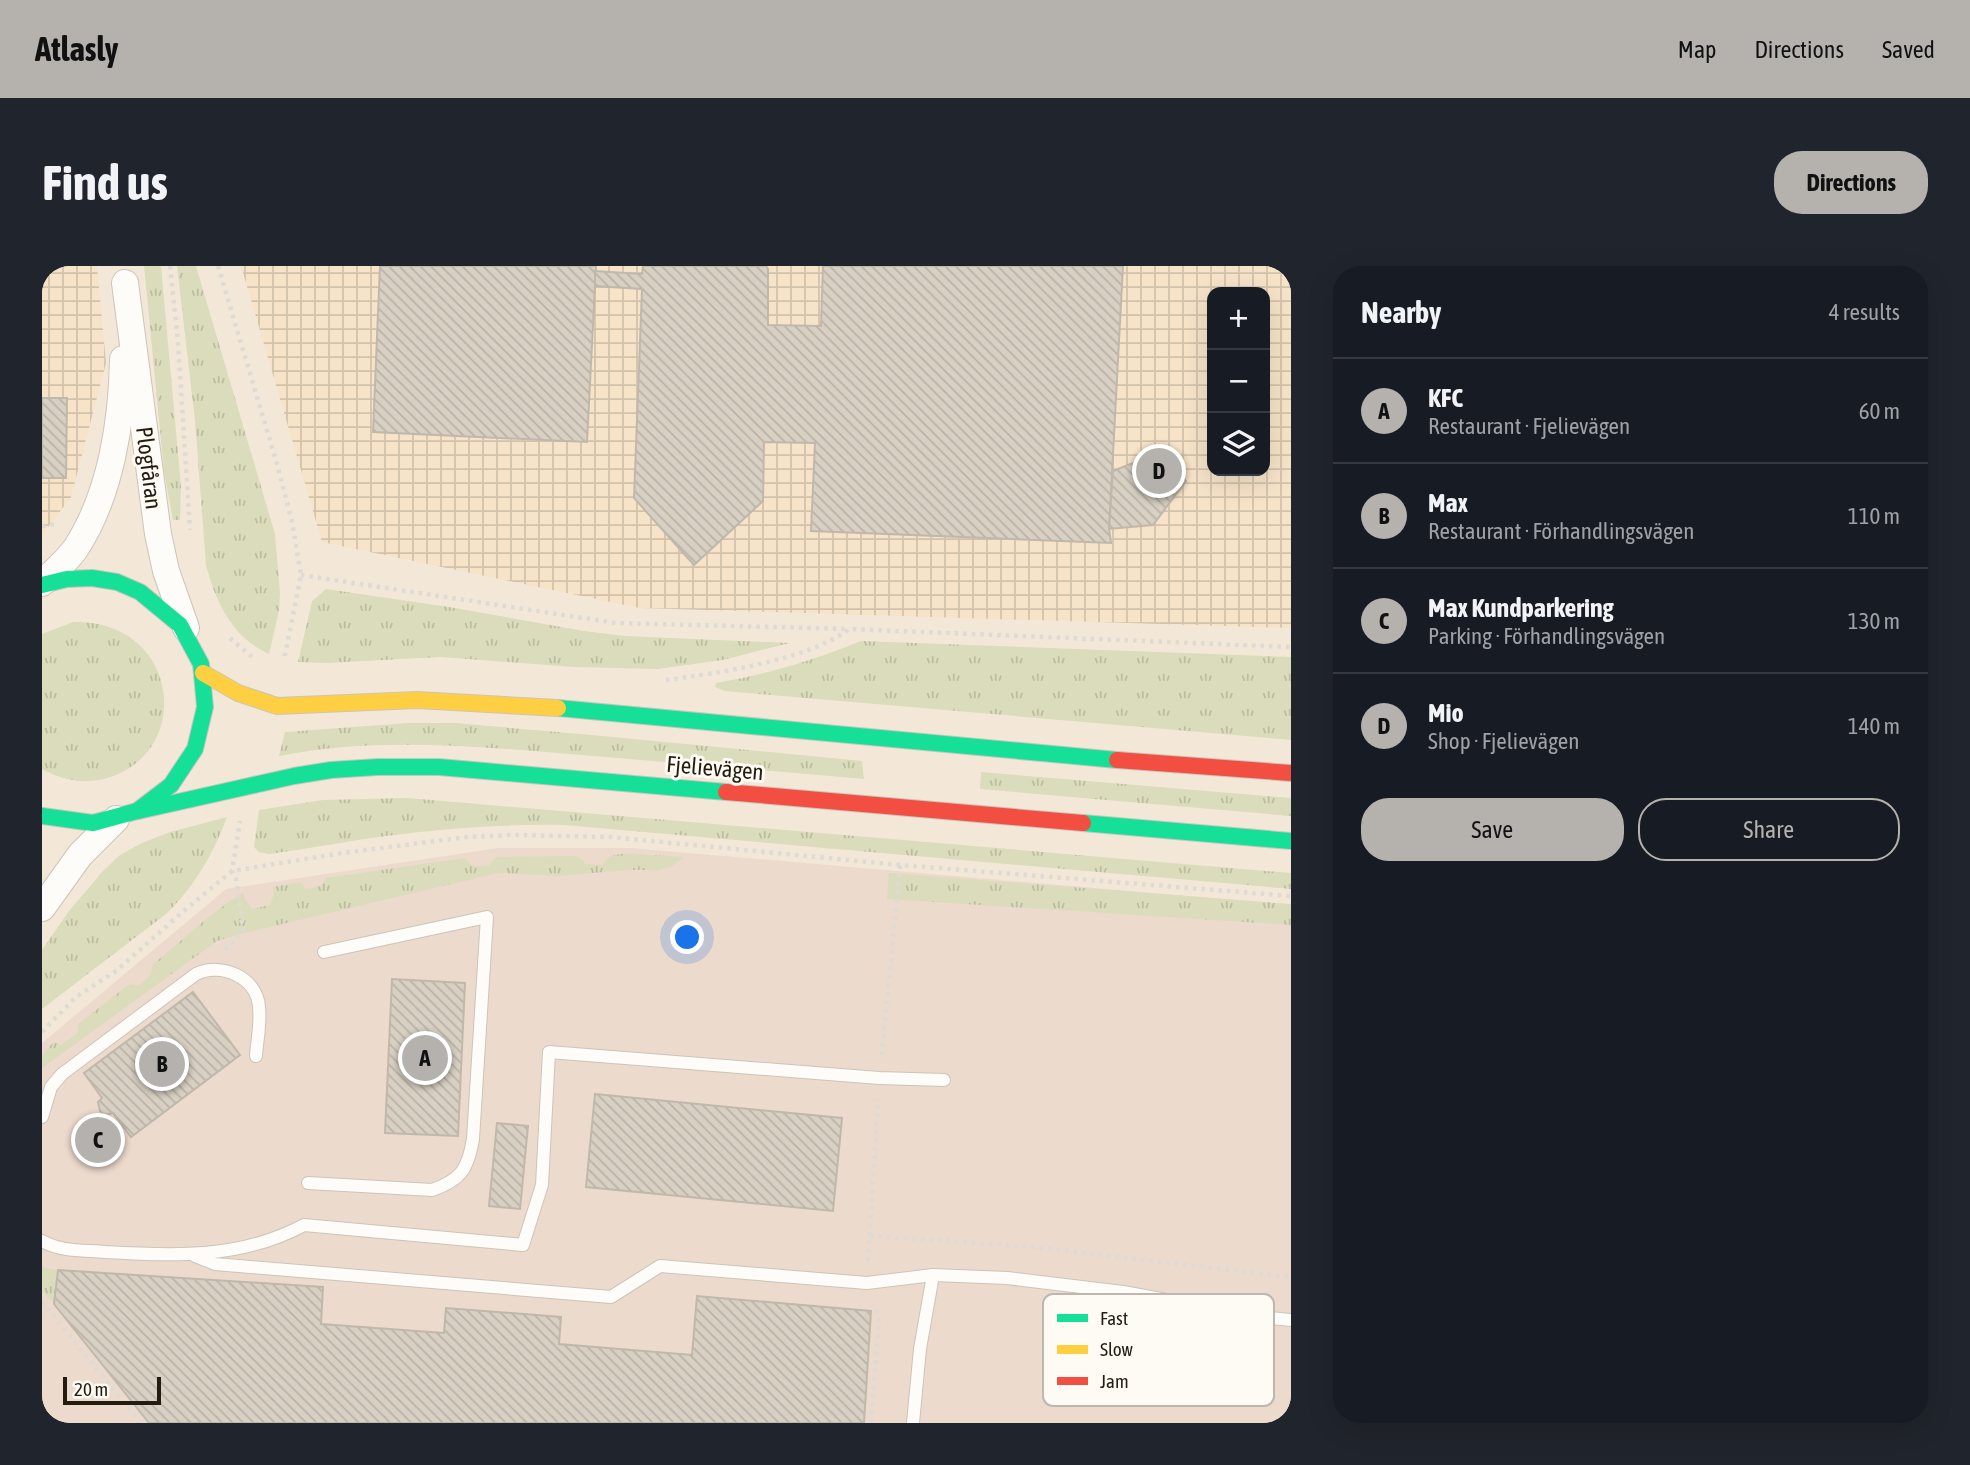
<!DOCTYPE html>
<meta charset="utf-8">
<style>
body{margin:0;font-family:"Asap Condensed",sans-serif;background:#20242c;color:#f1f3f6}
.controls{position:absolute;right:21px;top:21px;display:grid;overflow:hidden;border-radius:14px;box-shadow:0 7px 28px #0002}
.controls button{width:63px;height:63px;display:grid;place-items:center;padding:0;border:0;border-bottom:2px solid #363941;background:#171b24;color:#f1f3f6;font:35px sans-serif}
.scale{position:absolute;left:21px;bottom:18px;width:98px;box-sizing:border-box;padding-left:7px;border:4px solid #241c11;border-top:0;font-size:19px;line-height:24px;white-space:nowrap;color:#241c11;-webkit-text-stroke:5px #fefaf4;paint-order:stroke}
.you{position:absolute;left:646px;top:672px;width:24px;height:24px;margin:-18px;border:5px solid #fff;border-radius:50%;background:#1a73e8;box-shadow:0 0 0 10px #1a73e833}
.badge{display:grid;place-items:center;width:46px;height:46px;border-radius:50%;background:#b5b2ae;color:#111;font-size:23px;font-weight:700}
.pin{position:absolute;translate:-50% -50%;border:4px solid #fff;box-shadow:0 2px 7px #0006}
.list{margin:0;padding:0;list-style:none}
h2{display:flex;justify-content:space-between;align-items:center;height:91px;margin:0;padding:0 28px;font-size:30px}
h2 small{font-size:23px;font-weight:400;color:#9ea1a6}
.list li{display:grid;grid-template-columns:46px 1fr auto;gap:21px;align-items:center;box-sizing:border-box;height:105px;padding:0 28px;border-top:2px solid #363941}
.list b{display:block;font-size:26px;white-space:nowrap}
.list p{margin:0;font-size:23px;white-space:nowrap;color:#9ea1a6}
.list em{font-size:23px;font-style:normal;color:#9ea1a6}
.actions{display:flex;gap:14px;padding:21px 28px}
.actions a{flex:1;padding:16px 0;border:2px solid #b5b2ae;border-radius:28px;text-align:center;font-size:24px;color:#b5b2ae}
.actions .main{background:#b5b2ae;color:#111}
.icon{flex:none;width:38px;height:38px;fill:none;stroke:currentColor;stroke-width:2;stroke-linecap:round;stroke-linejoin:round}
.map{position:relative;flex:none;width:1249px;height:1157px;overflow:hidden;border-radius:28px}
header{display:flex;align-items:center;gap:42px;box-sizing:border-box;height:98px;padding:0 35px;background:#b5b2ae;color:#111}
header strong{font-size:33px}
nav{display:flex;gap:38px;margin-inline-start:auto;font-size:24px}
.intro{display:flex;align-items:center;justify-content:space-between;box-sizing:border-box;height:168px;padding:0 42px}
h1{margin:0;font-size:49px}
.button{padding:18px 32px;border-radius:28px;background:#b5b2ae;color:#111;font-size:24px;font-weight:700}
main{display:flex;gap:42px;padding:0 42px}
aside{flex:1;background:#171b24;border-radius:28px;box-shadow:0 7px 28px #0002}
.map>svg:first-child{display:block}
.commercial{fill:#ecdacd}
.industrial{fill:url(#industrial-grid);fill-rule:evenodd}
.grass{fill:url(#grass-tufts)}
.building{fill:url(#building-back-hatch);stroke:#c0b8ab;stroke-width:2}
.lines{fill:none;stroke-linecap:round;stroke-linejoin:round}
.lane-casing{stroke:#cdc4b8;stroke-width:14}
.street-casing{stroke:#cdc4b8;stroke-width:28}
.fast-casing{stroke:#cbc5bd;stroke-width:18}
.slow-casing{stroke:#cbc5bd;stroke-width:18}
.jam-casing{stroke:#cbc5bd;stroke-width:18}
.path{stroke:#dedad5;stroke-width:4.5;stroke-dasharray:3.5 5;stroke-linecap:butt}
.lane{stroke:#fdfcf9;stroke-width:12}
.street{stroke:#fdfcf9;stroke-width:26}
.fast{stroke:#16e098;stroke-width:16}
.slow{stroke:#ffcf43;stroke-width:16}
.jam{stroke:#f24e42;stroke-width:16}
.labels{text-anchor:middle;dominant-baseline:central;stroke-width:6;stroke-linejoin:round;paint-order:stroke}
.street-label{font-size:23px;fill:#241c11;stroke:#fefaf4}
.key{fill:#fefaf4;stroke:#bdb7b0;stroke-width:2}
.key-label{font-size:19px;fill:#241c11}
</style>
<header>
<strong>Atlasly</strong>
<nav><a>Map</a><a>Directions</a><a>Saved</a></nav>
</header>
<div class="intro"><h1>Find us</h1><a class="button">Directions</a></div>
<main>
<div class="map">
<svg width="1249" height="1157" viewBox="0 0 1249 1157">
<defs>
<pattern id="industrial-grid" width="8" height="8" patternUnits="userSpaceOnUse" patternTransform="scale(1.75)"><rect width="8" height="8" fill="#f6e3c8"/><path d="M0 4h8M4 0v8" fill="none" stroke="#d3c2ab"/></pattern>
<pattern id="grass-tufts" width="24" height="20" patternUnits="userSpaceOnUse" patternTransform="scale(1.75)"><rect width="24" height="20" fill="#dadcbb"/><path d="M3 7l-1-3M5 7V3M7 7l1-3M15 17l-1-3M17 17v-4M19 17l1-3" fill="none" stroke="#bbbca0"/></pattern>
<pattern id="building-back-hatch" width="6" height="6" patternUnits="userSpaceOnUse" patternTransform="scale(1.75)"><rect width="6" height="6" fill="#d8d0c3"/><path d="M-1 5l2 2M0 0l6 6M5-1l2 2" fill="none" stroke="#b9b2a6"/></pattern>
</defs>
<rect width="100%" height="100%" fill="#f3e8d8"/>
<path class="commercial" d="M 456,582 L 589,582 L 1249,639 L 1249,1157 L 0,1157 L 0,777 L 184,623 Z"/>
<g class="industrial">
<path d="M 0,0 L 55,0 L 64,97 L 29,231 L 0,269 Z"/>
<path d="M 199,0 L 1249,0 L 1249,362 L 597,342 L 280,276 ZM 1170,26 L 1223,26 L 1223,205 L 1170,205 Z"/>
</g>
<g class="grass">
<path d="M 102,0 L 119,0 L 139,220 L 138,254 L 131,254 L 122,205 Z"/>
<path d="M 135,0 L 154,0 L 233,268 L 238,327 L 237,345 L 227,388 C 190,371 174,337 164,299 L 153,155 Z"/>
<path d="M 284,323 L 407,341 L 542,365 L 583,370 L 748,377 L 681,394 L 616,403 L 531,401 L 399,391 L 284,397 L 256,396 L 270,335 Z"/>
<path d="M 31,356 C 138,353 154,489 62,513 C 41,518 19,514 0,503 L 0,368 Z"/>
<path d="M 819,375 L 1249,391 L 1249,474 L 683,425 L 673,421 L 674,417 C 724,409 772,394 819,375 Z"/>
<path d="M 366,457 L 413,457 L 550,469 L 820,495 L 822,513 C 728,505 634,497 540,489 C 439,481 337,470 237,490 L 243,466 Z"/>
<path d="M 939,506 L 1249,532 L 1249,550 L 938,523 Z"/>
<path d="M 366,532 L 1249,607 L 1249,623 L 522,559 C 463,558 404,562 344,570 C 305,575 266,583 227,588 L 217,586 L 212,581 L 217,544 L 281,534 Z"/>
<path d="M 185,551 C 171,588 153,620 124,648 L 0,743 L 0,684 L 27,645 L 61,605 L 78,589 L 100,577 L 128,566 Z"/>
<path d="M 594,588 L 642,591 L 629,601 L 616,604 L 585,604 L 516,610 L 456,607 L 194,669 L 175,675 L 0,802 L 0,790 L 11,776 L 19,779 L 36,767 L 36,758 L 88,718 L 96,720 L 108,710 L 111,698 C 141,675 168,646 201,627 L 203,633 L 210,643 L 228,639 L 232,628 L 231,621 L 259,616 L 263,623 L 279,620 L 284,612 L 423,592 L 430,600 L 446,600 L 455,591 L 534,590 L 541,594 L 543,598 L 560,599 C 568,586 580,588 594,588 Z"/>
<path d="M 847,607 L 1249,638 L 1249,659 L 845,633 Z"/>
<path d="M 0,1001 L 16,1004 L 12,1038 L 0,1025 Z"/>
</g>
<g class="building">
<path d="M 338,0 L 554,0 L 545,176 L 331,166 Z"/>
<path d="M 601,0 L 724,0 L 726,3 L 726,59 L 779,60 L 781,0 L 1081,0 L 1067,263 L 1069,277 L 769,265 L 773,177 L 722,176 L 721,235 L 652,299 L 592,232 L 600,23 L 553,20 L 553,5 L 600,8 Z"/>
<path d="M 0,132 L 25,132 L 24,212 L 0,212 Z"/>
<path d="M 1121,185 L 1144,215 L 1111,259 L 1067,263 L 1071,205 Z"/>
<path d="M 350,713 L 423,717 L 416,870 L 343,867 Z"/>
<path d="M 151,726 L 198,789 L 89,871 L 71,847 L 63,849 L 58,845 L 56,836 L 60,832 L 42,807 Z"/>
<path d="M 553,828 L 800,852 L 791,945 L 544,921 Z"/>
<path d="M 455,857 L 486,860 L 478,943 L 447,940 Z"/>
<path d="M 16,1004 L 281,1021 L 279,1058 L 402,1067 L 404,1042 L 519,1051 L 517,1078 L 650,1089 L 655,1030 L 829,1045 L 822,1157 L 107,1157 L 12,1038 Z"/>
</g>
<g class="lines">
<g class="lane-casing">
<g id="lane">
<path d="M 0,851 L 9,821 L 20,808 L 154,708 C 179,696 215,711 217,741 C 219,757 215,774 214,790"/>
<path d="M 266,917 L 390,924 C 419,914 426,903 431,873 L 445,651 L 282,686"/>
<path d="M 0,975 C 19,986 42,984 63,986 C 132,990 199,993 262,959 L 481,979 L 500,919 L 507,786 L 837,812 L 902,814"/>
<path d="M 153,990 L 173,998 L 569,1031 L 618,1000 L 825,1017 L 891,1009 L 965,1012 L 1081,1026 L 1217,1051 L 1249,1054"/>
<path d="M 871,1157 L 878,1083 L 891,1009"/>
</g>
</g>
<g class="street-casing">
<g id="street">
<path d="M 83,17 L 116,268 L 124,305 L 144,362"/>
<path d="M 0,317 C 12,306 25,295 34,282 C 69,228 80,155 81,93"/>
<path d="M 0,642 L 38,589 L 74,553"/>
</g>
</g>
<g class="fast-casing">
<g id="fast">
<path d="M 0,319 L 25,313 L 50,312 L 75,316 L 98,326 L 138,359 L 159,398 L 163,441 L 153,483 L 129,519 L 95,545 L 51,557 L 0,550"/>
<path d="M 516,442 L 1075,494"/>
<path d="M 96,545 L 252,510 L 289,504 L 336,501 L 397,501 L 684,526"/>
<path d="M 1041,557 L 1249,575"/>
</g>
</g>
<g class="slow-casing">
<path id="slow" d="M 161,407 L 196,427 L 235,440 L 375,434 L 516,442"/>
</g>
<g class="jam-casing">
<g id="jam">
<path d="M 1075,494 L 1249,507"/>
<path d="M 684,526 L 1041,557"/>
</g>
</g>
<g class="path">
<path d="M 128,0 L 136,76 L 148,264"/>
<path d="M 176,0 L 235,198 L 250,256 L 259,309 L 242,394"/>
<path d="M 0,260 L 13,258"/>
<path d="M 259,309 L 574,357 L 807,363"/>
<path d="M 188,372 L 210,391"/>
<path d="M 624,414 C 676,407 767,394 807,363 L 1249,381"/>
<path d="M 183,684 L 201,665 L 194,613 L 190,605 L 198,555"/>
<path d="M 0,766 L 34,731 L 74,705 L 144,643 L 190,605 L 300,587 L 425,571 L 471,569 L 568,571 L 858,599 L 1249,630"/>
<path d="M 840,789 L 858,599"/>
<path d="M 828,970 L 992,981 L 1249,1011"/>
<path d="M 826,995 L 836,833"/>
<path d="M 0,1036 L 99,1157"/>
<path d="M 829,1157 L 837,1050 L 832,1039"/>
</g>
<use href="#lane" class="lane"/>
<use href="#street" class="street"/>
<use href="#fast" class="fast"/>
<use href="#slow" class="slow"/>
<use href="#jam" class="jam"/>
</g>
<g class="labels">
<g class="street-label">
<text transform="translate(107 202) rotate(83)">Plogfåran</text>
<text transform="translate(673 502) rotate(5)">Fjelievägen</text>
</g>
</g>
<rect x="1001" y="1028" width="231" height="112" rx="10" class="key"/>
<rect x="1015" y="1048" width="31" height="8" fill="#16e098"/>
<rect x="1015" y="1079" width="31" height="9" fill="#ffcf43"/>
<rect x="1015" y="1111" width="31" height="8" fill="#f24e42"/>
<g class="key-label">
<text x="1058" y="1059">Fast</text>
<text x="1058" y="1090">Slow</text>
<text x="1058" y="1122">Jam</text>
</g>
</svg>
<div class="controls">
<button>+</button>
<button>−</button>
<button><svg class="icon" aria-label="layers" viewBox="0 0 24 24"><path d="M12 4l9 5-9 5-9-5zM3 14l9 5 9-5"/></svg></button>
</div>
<div class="scale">20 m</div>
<div class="you"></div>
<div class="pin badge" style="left:383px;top:792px">A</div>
<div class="pin badge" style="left:120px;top:798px">B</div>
<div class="pin badge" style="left:56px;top:874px">C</div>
<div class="pin badge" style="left:1117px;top:205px">D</div>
</div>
<aside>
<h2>Nearby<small>4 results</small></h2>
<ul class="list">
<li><span class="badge">A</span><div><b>KFC</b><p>Restaurant · Fjelievägen</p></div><em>60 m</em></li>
<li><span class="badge">B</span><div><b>Max</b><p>Restaurant · Förhandlingsvägen</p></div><em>110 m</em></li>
<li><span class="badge">C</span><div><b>Max Kundparkering</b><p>Parking · Förhandlingsvägen</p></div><em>130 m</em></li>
<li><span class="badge">D</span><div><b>Mio</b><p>Shop · Fjelievägen</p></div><em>140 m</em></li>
</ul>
<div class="actions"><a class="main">Save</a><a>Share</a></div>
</aside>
</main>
